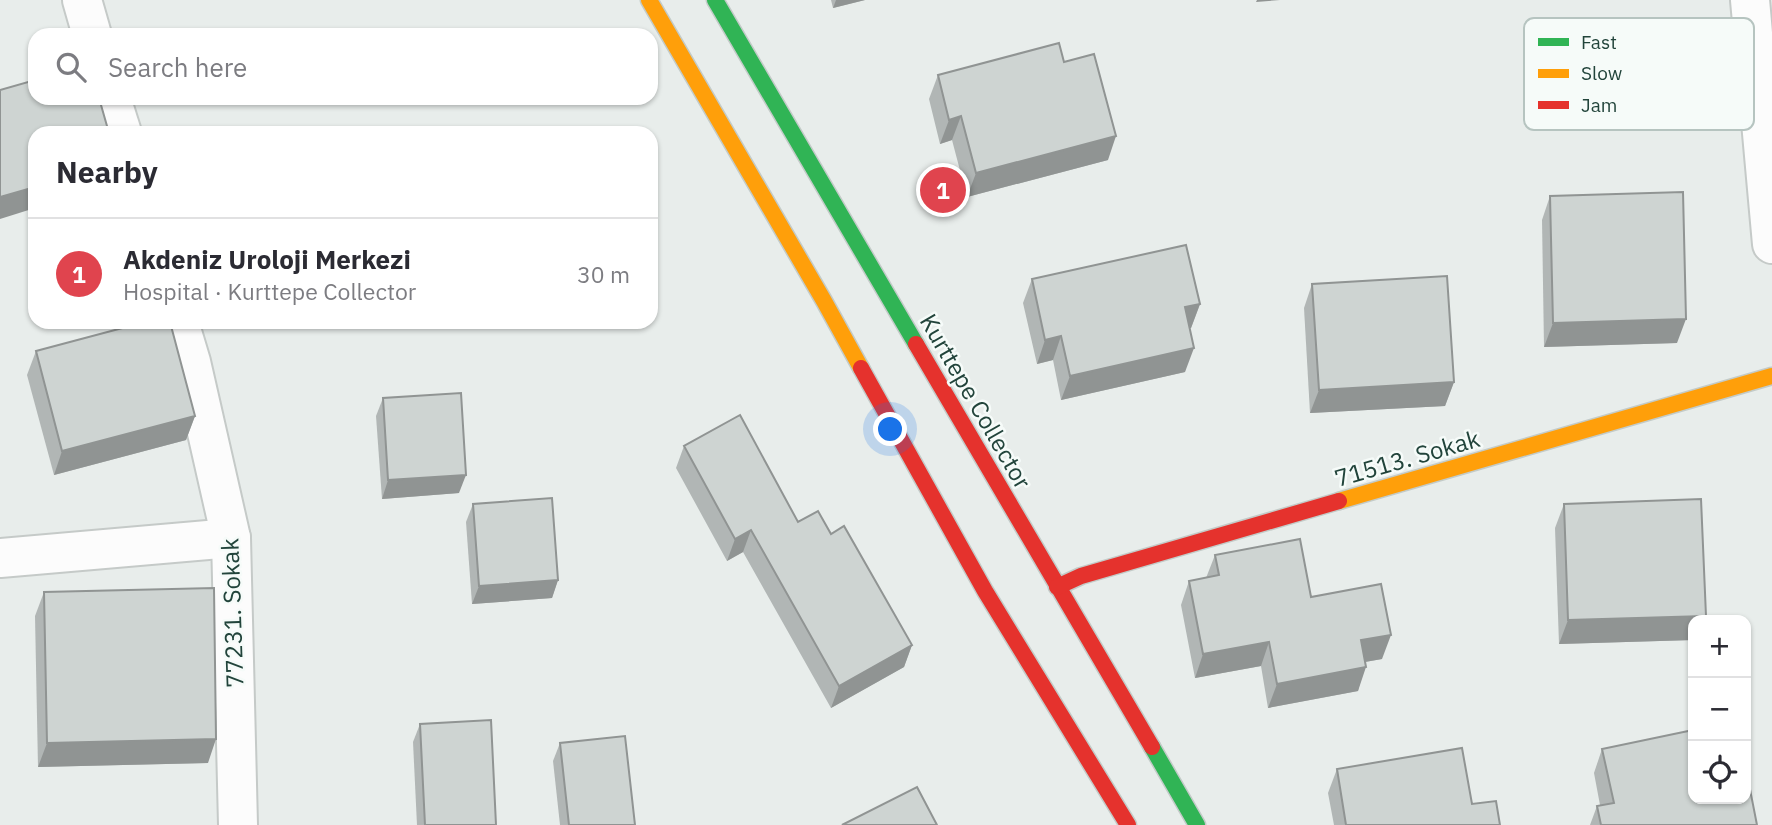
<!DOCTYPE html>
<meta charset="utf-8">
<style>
body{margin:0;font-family:"IBM Plex Sans",sans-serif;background:#f2f2f3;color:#2b2b33}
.controls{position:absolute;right:21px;bottom:21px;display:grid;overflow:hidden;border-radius:14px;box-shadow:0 2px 5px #0004}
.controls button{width:63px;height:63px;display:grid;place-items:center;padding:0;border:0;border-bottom:2px solid #e1e1e2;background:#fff;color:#2b2b33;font:35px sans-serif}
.you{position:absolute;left:891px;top:430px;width:24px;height:24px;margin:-18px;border:5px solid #fff;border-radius:50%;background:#1a73e8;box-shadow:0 0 0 10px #1a73e833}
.badge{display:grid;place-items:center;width:46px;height:46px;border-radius:50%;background:#677f79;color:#fff;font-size:23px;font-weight:700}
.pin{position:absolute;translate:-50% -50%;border:4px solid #fff;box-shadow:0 2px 7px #0006}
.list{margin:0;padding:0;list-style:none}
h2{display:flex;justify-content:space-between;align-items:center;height:91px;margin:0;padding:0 28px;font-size:30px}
h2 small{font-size:23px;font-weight:400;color:#7c7c81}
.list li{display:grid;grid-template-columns:46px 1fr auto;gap:21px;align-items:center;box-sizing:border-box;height:112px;padding:0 28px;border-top:2px solid #e1e1e2}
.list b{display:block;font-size:26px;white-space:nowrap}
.list p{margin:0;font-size:23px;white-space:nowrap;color:#7c7c81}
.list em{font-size:23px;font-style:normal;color:#7c7c81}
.icon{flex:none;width:38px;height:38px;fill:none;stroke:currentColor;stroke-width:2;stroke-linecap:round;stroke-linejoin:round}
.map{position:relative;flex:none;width:1772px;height:825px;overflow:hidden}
.search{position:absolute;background:#fff;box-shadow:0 2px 5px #0004;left:28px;top:28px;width:630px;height:77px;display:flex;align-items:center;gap:18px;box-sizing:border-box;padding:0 24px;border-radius:21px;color:#7c7c81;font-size:26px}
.panel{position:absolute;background:#fff;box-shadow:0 2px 5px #0004;left:28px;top:126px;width:630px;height:203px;border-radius:21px}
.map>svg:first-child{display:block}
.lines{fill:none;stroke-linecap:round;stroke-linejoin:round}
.street-casing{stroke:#c5cac8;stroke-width:42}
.fast-casing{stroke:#c3cbc8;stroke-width:19}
.slow-casing{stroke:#c3cbc8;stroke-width:19}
.jam-casing{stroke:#c3cbc8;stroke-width:19}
.street{stroke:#fcfcfc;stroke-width:38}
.fast{stroke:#30b455;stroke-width:16}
.slow{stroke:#ff9f0a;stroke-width:16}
.jam{stroke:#e5322d;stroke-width:16}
.wall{fill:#b1b6b5}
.shaded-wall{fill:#909493}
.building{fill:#ced4d2;stroke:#909493;stroke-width:2}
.labels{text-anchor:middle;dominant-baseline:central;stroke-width:5;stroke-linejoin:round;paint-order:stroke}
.street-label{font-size:24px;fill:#22443b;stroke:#f6fbf9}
.key{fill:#f6fbf9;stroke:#b6c4c0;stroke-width:2}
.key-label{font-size:19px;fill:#22443b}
</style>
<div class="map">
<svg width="1772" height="825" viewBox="0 0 1772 825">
<rect width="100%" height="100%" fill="#e8edeb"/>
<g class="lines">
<g class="street-casing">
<g id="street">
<path d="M 82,0 L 92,35"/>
<path d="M 1750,0 L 1772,244"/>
<path d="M 111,98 L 122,133"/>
<path d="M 179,322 L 191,362 L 231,538 L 238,825"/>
<path d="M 0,558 L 231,538"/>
</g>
</g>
<g class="fast-casing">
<g id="fast">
<path d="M 715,0 L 916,344"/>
<path d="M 1152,747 L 1197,825"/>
</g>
</g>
<g class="slow-casing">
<g id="slow">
<path d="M 649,0 L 824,301 L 861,368"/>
<path d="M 1339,501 L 1772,376"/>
</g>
</g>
<g class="jam-casing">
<g id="jam">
<path d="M 916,344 L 1152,747"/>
<path d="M 861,368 L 985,591 L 1128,825"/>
<path d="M 1057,587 L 1081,576 L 1339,501"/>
</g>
</g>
<use href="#street" class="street"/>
<use href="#fast" class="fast"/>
<use href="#slow" class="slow"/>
<use href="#jam" class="jam"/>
</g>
<g class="wall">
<path d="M 831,0 L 865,0 L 833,8 Z"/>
<path d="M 1064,62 L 1108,160 L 967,197 L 952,140 L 940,144 L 929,99 L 938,75 Z"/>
<path d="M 1550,196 L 1677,343 L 1544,347 L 1542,220 Z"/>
<path d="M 1032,279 L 1200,304 L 1191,328 L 1190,328 L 1185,372 L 1061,400 L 1053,360 L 1037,364 L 1023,303 Z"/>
<path d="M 1312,284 L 1454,382 L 1445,406 L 1310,413 L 1304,308 Z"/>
<path d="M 36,351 L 195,416 L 186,440 L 54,475 L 27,375 Z"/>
<path d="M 383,398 L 459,493 L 382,499 L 376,416 Z"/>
<path d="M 684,446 L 798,522 L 831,534 L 912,645 L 904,667 L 831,708 L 743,552 L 727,561 L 676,468 Z"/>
<path d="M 473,504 L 558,580 L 552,598 L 472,604 L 466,522 Z"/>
<path d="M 1564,504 L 1693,620 L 1693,640 L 1559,644 L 1555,528 Z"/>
<path d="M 1215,555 L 1382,659 L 1365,662 L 1358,691 L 1268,708 L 1261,666 L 1195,678 L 1181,605 L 1189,581 L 1206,578 Z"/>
<path d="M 44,592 L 208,763 L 38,767 L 35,616 Z"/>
<path d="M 420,724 L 496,825 L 417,825 L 413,742 Z"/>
<path d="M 560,743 L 635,825 L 560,825 L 553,761 Z"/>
<path d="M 1602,749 L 1693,799 L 1757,825 L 1590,825 L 1597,806 L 1600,805 L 1594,773 Z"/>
<path d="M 1337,769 L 1472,804 L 1500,825 L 1334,825 L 1328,793 Z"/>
</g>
<g class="shaded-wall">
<path d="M 836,0 L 865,0 L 833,8 Z"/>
<path d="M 1257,0 L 1280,0 L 1256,2 Z"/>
<path d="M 961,116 L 952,140 L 940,144 L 949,120 Z"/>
<path d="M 1116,136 L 1108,160 L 967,197 L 976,173 Z"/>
<path d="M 35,187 L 35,208 L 0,219 L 0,197 Z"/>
<path d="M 1200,304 L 1191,328 L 1176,331 L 1185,307 Z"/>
<path d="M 1686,319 L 1677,343 L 1544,347 L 1553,323 Z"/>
<path d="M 1061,336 L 1053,360 L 1037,364 L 1045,340 Z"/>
<path d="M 1194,348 L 1185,372 L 1061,400 L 1070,376 Z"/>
<path d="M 1454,382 L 1445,406 L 1310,413 L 1319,390 Z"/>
<path d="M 195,416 L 186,440 L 54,475 L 62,451 Z"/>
<path d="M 466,475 L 459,493 L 382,499 L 388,480 Z"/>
<path d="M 751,530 L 743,552 L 727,561 L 735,539 Z"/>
<path d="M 558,580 L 552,598 L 472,604 L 479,586 Z"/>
<path d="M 1706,616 L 1704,620 L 1693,620 L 1693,640 L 1559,644 L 1568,620 Z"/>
<path d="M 1391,635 L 1382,659 L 1353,664 L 1361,640 Z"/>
<path d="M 1269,642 L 1261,666 L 1195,678 L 1203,654 Z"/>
<path d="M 912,645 L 904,667 L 831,708 L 839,686 Z"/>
<path d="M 1366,667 L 1358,691 L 1268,708 L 1277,684 Z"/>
<path d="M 216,739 L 208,763 L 38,767 L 47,743 Z"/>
</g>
<g class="building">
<path d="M 1059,43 L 1064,62 L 1094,54 L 1116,136 L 976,173 L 961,116 L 949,120 L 938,75 Z"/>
<path d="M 35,80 L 35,98 L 99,98 L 109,133 L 35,133 L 35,187 L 0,197 L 0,90 Z"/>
<path d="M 1683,192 L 1686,319 L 1553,323 L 1550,196 Z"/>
<path d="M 1186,245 L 1200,304 L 1185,307 L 1194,348 L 1070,376 L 1061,336 L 1045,340 L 1032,279 Z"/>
<path d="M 1447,276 L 1454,382 L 1319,390 L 1312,284 Z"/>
<path d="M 145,322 L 170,322 L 195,416 L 62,451 L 36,351 Z"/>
<path d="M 461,393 L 466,475 L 388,480 L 383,398 Z"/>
<path d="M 740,415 L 798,522 L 818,511 L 831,534 L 844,526 L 912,645 L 839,686 L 751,530 L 735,539 L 684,446 Z"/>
<path d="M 552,498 L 558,580 L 479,586 L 473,504 Z"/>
<path d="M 1701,499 L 1706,616 L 1568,620 L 1564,504 Z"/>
<path d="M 1300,539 L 1311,597 L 1381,584 L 1391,635 L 1361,640 L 1366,667 L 1277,684 L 1269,642 L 1203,654 L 1189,581 L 1219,575 L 1215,555 Z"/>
<path d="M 214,588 L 216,739 L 47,743 L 44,592 Z"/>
<path d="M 491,720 L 496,825 L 425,825 L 420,724 Z"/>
<path d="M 1693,730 L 1693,799 L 1746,799 L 1746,779 L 1748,779 L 1757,825 L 1601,825 L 1597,806 L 1614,803 L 1602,749 Z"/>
<path d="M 625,736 L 635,825 L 569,825 L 560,743 Z"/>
<path d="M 1462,748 L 1472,804 L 1496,801 L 1500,825 L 1346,825 L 1337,769 Z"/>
<path d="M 917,787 L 937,825 L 842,825 Z"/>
</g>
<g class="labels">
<g class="street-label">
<text transform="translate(976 401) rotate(60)">Kurttepe Collector</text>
<text transform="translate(1407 458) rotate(-16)">71513. Sokak</text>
<text transform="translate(232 613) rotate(-92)">77231. Sokak</text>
</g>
</g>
<rect x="1524" y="18" width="230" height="112" rx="10" class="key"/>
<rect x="1538" y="38" width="31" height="8" fill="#30b455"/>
<rect x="1538" y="69" width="31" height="9" fill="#ff9f0a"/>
<rect x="1538" y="101" width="31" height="8" fill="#e5322d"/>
<g class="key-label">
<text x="1581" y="49">Fast</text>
<text x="1581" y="80">Slow</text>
<text x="1581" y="112">Jam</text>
</g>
</svg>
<div class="controls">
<button>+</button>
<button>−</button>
<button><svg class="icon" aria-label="locate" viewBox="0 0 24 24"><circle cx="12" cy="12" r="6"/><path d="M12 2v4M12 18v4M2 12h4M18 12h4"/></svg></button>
</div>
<div class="you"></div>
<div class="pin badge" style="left:943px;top:190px;background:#e0444e">1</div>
<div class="search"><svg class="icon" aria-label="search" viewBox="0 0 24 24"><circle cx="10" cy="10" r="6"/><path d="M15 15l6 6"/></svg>Search here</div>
<section class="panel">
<h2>Nearby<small></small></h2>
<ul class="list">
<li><span class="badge" style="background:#e0444e">1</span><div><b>Akdeniz Uroloji Merkezi</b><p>Hospital · Kurttepe Collector</p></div><em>30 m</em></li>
</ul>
</section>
</div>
